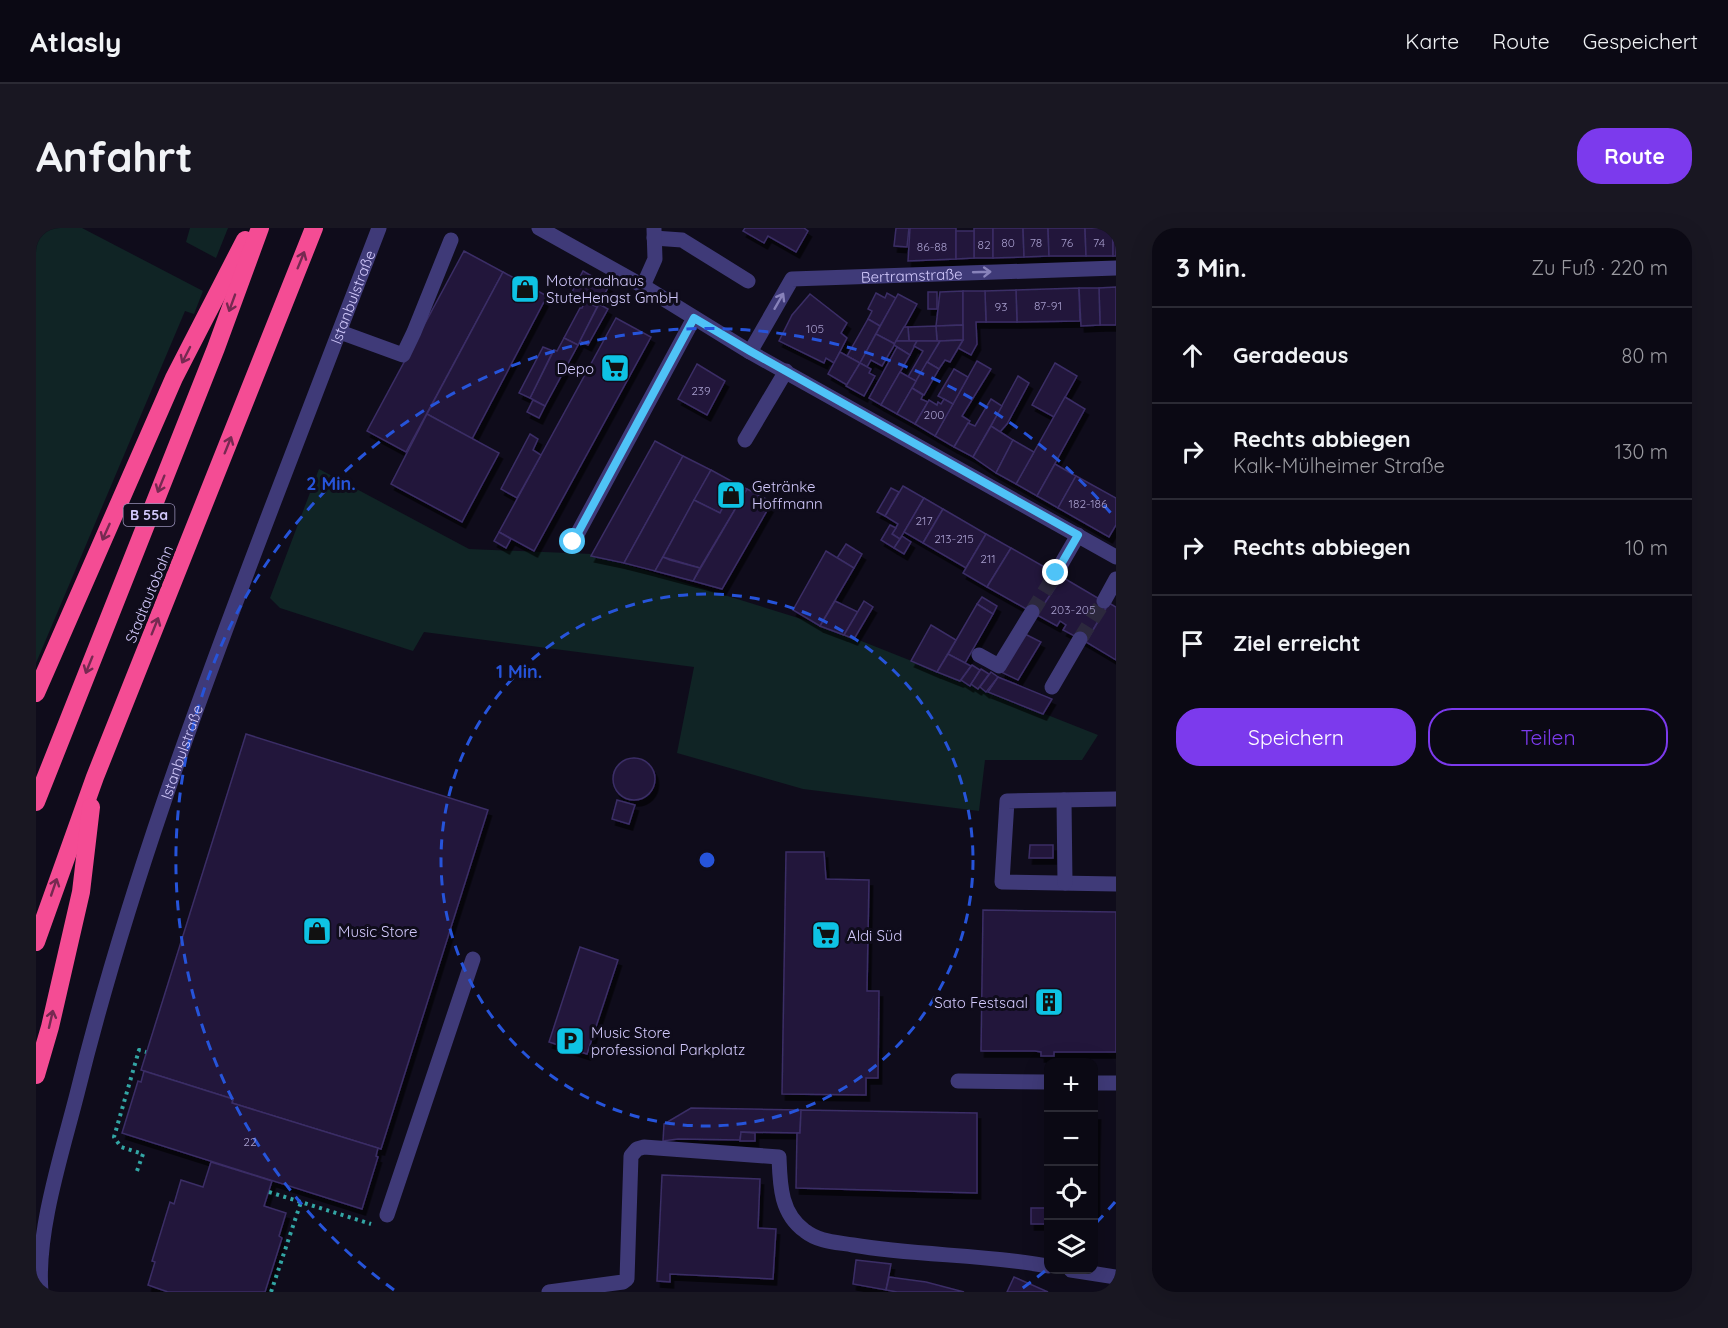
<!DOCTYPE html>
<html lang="de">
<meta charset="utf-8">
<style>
body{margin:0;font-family:Quicksand,sans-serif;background:#191722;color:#f1f3f6}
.controls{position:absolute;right:18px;bottom:18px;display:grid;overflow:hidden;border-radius:12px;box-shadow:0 6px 24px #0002}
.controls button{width:54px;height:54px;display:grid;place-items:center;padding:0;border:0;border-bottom:2px solid #2b2a34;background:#0b0914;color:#f1f3f6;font:30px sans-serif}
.stop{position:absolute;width:18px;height:18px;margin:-14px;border:4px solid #4fc3f7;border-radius:50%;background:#fff}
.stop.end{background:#4fc3f7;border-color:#fff;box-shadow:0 2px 6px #0008}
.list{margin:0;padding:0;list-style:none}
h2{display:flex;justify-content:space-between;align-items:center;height:78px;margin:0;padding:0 24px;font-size:26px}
h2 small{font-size:20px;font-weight:400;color:#9a9aa0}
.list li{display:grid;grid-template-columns:39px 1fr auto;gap:18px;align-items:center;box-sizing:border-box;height:96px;padding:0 24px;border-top:2px solid #2b2a34}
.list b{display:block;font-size:22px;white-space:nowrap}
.list p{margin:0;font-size:20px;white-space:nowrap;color:#9a9aa0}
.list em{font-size:20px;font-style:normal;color:#9a9aa0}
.actions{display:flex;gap:12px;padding:18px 24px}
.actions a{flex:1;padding:14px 0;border:2px solid #7c3aed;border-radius:24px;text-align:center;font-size:21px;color:#7c3aed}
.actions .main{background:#7c3aed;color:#fff}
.icon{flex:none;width:33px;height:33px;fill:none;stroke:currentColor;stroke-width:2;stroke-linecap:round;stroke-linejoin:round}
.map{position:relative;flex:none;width:1080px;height:1064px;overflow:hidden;border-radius:24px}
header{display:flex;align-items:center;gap:36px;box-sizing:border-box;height:84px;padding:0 30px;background:#0b0914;border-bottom:2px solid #2b2a34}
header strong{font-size:28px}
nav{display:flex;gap:33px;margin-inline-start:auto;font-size:21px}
.intro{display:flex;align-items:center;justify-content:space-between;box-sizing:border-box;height:144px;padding:0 36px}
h1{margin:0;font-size:42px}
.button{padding:15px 27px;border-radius:24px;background:#7c3aed;color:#fff;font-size:21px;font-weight:700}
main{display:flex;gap:36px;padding:0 36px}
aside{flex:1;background:#0b0914;border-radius:24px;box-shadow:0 6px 24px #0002}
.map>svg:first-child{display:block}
.green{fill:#102425}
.building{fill:#22193b;stroke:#3b2d66;stroke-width:1.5;filter:url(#shadow)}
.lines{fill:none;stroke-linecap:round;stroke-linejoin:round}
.minor-tunnel{stroke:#2c283d;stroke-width:15;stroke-dasharray:15 8;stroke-linecap:butt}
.path{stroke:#33a6a5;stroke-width:4;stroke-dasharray:3 4.5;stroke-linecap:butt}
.minor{stroke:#3f3a78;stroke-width:15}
.highway{stroke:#f44c94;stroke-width:18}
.oneway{stroke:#762951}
.oneway2{stroke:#8882ba}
.route{stroke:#4fc3f7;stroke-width:8}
.ring{fill:none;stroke:#2654da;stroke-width:3;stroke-dasharray:10 8}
.labels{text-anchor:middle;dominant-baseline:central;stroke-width:6;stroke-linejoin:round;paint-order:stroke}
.number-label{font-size:12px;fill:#a69dcc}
.shield{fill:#0f0c1b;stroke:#9890b8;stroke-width:1.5}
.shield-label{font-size:14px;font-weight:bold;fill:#d2c9fc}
.street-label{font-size:15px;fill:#d2c9fc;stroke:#0f0c1b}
.poi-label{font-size:15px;fill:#d2c9fc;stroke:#0f0c1b;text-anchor:start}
.centre{fill:#2654da;stroke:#0f0c1b;stroke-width:3}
.ring-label{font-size:18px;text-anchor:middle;font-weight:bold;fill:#2654da;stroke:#0f0c1b;stroke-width:6;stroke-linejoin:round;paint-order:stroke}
</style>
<header>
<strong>Atlasly</strong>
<nav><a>Karte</a><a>Route</a><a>Gespeichert</a></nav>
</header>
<div class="intro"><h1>Anfahrt</h1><a class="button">Route</a></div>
<main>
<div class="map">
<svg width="1080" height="1064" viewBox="0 0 1080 1064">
<defs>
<filter id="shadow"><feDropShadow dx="3.5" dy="6" stdDeviation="0" flood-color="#0009"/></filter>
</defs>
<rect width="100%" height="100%" fill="#0f0c1b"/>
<g class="green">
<path d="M 0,0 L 46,0 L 167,63 L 158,86 L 149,83 L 0,435 Z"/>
<path d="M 154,0 L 192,0 L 180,30 L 150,14 Z"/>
<path d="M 283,241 L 433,321 L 556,326 L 785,397 L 1062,507 L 1046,532 L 949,532 L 943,583 L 767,561 L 641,525 L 658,439 L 388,404 L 377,423 L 244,380 L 234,370 Z"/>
</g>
<g class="building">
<path d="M 709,0 L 768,0 L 772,3 L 760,24 L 732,8 L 728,15 L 707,3 Z"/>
<path d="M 860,0 L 873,0 L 871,19 L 858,18 Z"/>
<path d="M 874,0 L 920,0 L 920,31 L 872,33 Z"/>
<rect x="938" y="0" width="19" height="30"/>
<path d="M 957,0 L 987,0 L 988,29 L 957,30 Z"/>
<path d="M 987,0 L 1012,0 L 1013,28 L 988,29 Z"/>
<path d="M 1012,0 L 1049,0 L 1050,28 L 1013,28 Z"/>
<path d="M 1049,0 L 1077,0 L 1077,28 L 1050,28 Z"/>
<rect x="1077" y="0" width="3" height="28"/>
<path d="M 920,3 L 938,3 L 938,30 L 920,31 Z"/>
<path d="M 428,23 L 467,44 L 370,224 L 331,203 Z"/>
<path d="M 547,43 L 573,58 L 561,79 L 535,66 Z"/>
<path d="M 467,44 L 511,68 L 436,211 L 391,186 Z"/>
<path d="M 1080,59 L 1080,97 L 1064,97 L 1063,60 Z"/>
<path d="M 1043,60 L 1044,93 L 981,94 L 980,62 Z"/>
<path d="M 1043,60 L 1063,60 L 1064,97 L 1045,98 Z"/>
<path d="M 980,62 L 981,94 L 950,94 L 949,63 Z"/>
<path d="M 927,63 L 927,97 L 900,98 L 904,64 Z"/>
<path d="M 927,63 L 949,63 L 950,94 L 940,94 L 941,116 L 935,127 L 922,120 L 927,112 Z"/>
<rect x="892" y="64" width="9" height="17"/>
<path d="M 840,65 L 849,70 L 851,65 L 860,70 L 844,98 L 832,91 L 836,83 L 832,81 Z"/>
<path d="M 774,66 L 811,95 L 805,105 L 811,110 L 798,135 L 790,130 L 788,135 L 743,113 L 756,87 Z"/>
<path d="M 862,66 L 881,76 L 859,116 L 840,106 Z"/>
<path d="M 549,73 L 561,79 L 542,117 L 528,110 L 544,80 L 546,80 Z"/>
<path d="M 563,76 L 572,81 L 552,117 L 544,113 Z"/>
<path d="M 580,90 L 615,109 L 498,323 L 463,304 Z"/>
<path d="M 832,91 L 844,98 L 824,135 L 811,128 Z"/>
<path d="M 927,97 L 927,112 L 901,113 L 900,98 Z"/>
<path d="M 900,98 L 901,113 L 873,113 L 872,99 Z"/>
<path d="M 868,99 L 872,99 L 873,113 L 860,113 Z"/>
<path d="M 840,106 L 859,116 L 846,138 L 835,132 L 831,139 L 824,135 Z"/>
<path d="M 528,110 L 542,117 L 509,178 L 494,170 L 518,122 L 521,123 Z"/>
<path d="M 927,112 L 914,134 L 909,132 L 903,141 L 891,134 L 904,113 Z"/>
<path d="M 860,113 L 881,113 L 874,127 L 858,117 Z"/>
<path d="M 881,113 L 904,113 L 880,153 L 872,149 L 887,123 L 878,118 Z"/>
<path d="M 507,119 L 517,123 L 494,170 L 483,165 Z"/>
<path d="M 861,119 L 874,127 L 845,177 L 833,170 Z"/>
<path d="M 804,124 L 824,135 L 811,157 L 792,146 Z"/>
<path d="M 941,133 L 955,141 L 926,188 L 934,193 L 918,219 L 899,208 Z"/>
<path d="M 891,134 L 903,141 L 888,167 L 876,160 Z"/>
<path d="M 824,135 L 835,141 L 833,145 L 839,148 L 828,168 L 810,158 Z"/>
<path d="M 1019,135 L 1041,148 L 1018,189 L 996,177 Z"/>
<path d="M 661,136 L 689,153 L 671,187 L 642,171 Z"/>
<path d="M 918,141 L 932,149 L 917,176 L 902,168 Z"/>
<path d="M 864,144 L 880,153 L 861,186 L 845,177 Z"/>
<path d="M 982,148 L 993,155 L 971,196 L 964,204 L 955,198 Z"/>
<path d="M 876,160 L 887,167 L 885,171 L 892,174 L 879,196 L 861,186 Z"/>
<path d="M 1029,169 L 1049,181 L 1001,268 L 980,256 Z"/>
<path d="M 908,171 L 917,176 L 899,208 L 879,196 L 893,172 L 901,177 L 902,174 L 905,176 Z"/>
<path d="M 955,171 L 966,178 L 937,229 L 918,219 L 932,195 L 939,198 Z"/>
<path d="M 497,172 L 509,178 L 503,190 L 491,184 Z"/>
<path d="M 391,186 L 463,225 L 426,294 L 355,256 Z"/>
<path d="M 955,198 L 977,212 L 960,245 L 937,229 Z"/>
<path d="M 494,206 L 502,211 L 497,222 L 505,227 L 481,270 L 465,261 Z"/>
<path d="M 977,212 L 998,224 L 980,256 L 960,245 Z"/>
<path d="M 619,213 L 647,228 L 588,335 L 555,328 Z"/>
<path d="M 647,228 L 675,242 L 619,343 L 588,335 Z"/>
<path d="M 1019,236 L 1040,248 L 1022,280 L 1001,268 Z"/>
<path d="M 675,242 L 699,255 L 684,285 L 658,272 Z"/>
<path d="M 1040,248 L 1080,270 L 1080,297 L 1073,309 L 1022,280 Z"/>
<path d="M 699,255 L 711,261 L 664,340 L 627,329 L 658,272 L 684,285 Z"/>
<path d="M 867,258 L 888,270 L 864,311 L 856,306 L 862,296 L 849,288 Z"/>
<path d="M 855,260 L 863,264 L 849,288 L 841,284 Z"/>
<path d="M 711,261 L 736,274 L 686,361 L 657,353 Z"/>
<path d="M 888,270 L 907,281 L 887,315 L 868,304 Z"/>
<path d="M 907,281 L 950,306 L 930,340 L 887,315 Z"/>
<path d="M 854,297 L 860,300 L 856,306 L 864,311 L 858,320 L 845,312 Z"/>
<path d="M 463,304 L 475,311 L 470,320 L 458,313 Z"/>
<path d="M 950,306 L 975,320 L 951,359 L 927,345 Z"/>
<path d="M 866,308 L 875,314 L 868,326 L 858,320 Z"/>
<path d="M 810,316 L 826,326 L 818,340 L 801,330 Z"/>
<path d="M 975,320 L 1026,349 L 1001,387 L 951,359 Z"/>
<path d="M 790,323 L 818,340 L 784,398 L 757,382 Z"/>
<path d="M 627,329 L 634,332 L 664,340 L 657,353 L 619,343 Z"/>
<path d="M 1026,349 L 1072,376 L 1050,414 L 1027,402 L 1030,397 L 1024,393 L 1021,398 L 1001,387 Z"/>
<path d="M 946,369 L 961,378 L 957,386 L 941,376 Z"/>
<path d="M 799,373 L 822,384 L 808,407 L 784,398 Z"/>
<path d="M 828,373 L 837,379 L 818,411 L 808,407 Z"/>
<path d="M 1073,375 L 1080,379 L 1080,432 L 1050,414 Z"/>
<path d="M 941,376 L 957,386 L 929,435 L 912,426 Z"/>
<path d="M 895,397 L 920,412 L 901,444 L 875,433 Z"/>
<path d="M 989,406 L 1005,414 L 982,452 L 965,444 Z"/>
<path d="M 912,426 L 935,438 L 924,453 L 901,444 Z"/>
<path d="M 936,437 L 944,442 L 934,458 L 925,452 Z"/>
<path d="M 945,441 L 953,446 L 942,461 L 935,456 Z"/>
<path d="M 955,444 L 962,449 L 950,464 L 944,459 Z"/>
<path d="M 962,449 L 1016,471 L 1007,486 L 952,464 Z"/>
<path d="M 210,506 L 452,582 L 345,921 L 196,875 L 197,871 L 105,842 Z"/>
<circle cx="598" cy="551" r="21"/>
<path d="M 581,572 L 599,577 L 593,596 L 576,591 Z"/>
<path d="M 994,617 L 1017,617 L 1017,630 L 993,630 Z"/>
<path d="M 750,624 L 788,624 L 790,651 L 833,652 L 831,763 L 843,763 L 842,850 L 830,850 L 830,867 L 746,866 Z"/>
<path d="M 947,682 L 1080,684 L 1080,824 L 1018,824 L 1018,828 L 1005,828 L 1005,824 L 999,823 L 945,823 Z"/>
<path d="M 544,719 L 582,732 L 551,826 L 513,814 Z"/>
<path d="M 108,843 L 197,871 L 196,875 L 342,920 L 340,928 L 342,929 L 326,981 L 86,905 L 102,853 L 105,854 Z"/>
<path d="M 655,880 L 765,882 L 764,905 L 705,904 L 704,912 L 642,911 L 627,913 L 628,896 Z"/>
<path d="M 765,882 L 941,885 L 941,965 L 760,960 L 761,905 L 764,905 Z"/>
<path d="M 1058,886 L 1061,886 L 1060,934 L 1058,934 Z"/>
<path d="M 705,904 L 719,905 L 719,913 L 704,913 Z"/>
<path d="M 175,934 L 236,953 L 228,978 L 250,985 L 243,1008 L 246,1010 L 229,1064 L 132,1064 L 112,1057 L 119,1034 L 116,1033 L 134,974 L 138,976 L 145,952 L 167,959 Z"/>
<rect x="1058" y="934" width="2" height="53"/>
<path d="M 626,947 L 724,951 L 722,1000 L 740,1001 L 737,1051 L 634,1046 L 634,1054 L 621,1053 Z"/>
<path d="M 1012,949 L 1012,996 L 995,996 L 995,980 L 1012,980 Z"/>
<path d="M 820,1032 L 855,1036 L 850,1062 L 817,1056 Z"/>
<path d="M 853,1049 L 890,1054 L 928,1064 L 861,1064 L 850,1062 Z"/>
<path d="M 978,1049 L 1012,1064 L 971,1064 Z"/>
</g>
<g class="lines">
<g class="minor-tunnel">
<path d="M 996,384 L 1020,345"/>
<path d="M 1044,411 L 1068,373"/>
</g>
<g class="path">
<path d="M 101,943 L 107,926 L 85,919 L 78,909 L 103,822 L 110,824"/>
<path d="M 233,964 L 335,996"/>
<path d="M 235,1064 L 265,974"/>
</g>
<g class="minor">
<path d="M 503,0 L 607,58 L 714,124 L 1080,329"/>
<path d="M 618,10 L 646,12 L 712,53"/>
<path d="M 607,58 L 619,31 L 618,1"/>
<path d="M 304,104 L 367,127 L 378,104 L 415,12"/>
<path id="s1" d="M 714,124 L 756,51 L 1080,40"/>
<path d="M 709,212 L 750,143"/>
<path d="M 537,314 L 658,90"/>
<path d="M 1020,345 L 1042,307"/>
<path d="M 1068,373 L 1080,351"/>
<path d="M 943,427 L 963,438 L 996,384"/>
<path d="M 1016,459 L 1044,411"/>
<path d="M 1080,571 L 971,573 L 966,654 L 1080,656"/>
<path d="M 1028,572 L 1029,655"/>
<path d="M 922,853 L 1012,854"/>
<path d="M 1058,855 L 1080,855"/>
<path d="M 351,987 L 437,731"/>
<path d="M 1035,1042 L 1080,1049"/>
<path id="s2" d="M 5,1064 C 0,1004 26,925 41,866 C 90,667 161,475 234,284 C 271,189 306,94 343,0"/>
<path d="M 513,1064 L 587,1054 L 591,1051 L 595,928 L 601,921 L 608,919 L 743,929 C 744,956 744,985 769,1003 C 783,1014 800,1014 817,1017 C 881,1028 948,1026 1012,1038"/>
</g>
<g class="highway">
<path d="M 0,465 L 138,150 L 209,12"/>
<path d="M 0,574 L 180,120 L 224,0"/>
<path d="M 0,714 L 59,549 L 278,0"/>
<path d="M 0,847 L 14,799 L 45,664 L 55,579"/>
</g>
</g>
<defs><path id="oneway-shaft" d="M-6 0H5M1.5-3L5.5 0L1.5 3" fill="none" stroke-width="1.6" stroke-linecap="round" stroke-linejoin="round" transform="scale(1.5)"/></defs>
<g class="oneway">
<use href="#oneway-shaft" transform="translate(265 32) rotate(-68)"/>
<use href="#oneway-shaft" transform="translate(196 75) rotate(110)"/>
<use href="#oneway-shaft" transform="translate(150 127) rotate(117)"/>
<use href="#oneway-shaft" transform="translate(192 217) rotate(-68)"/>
<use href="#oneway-shaft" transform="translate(125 256) rotate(112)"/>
<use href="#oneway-shaft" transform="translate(70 304) rotate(114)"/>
<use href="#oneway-shaft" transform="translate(119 398) rotate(-68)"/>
<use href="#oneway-shaft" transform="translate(53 437) rotate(112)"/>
<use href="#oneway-shaft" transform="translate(18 659) rotate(-71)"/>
<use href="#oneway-shaft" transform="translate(15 791) rotate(-77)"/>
</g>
<g class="oneway2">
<use href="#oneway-shaft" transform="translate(946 44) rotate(-2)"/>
<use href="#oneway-shaft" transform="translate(743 73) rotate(-60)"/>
</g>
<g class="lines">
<path class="route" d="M 537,314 L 658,90 L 714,123 L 1042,307 L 1020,345"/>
</g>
<g class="ring">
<circle cx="671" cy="632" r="266"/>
<path d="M1079 974A532 532 0 0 1 1060 995M1009 1043A532 532 0 0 1 984 1062M358 1062A532 532 0 1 1 1079 290"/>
</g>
<defs>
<g id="shop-square" transform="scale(1.5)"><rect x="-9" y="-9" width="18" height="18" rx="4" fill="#0ec3e4" stroke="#0f0c1b"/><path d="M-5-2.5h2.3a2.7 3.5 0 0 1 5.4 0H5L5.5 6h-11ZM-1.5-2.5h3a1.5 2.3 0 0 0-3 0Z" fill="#111"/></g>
<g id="supermarket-square" transform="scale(1.5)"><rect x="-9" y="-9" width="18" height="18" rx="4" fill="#0ec3e4" stroke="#0f0c1b"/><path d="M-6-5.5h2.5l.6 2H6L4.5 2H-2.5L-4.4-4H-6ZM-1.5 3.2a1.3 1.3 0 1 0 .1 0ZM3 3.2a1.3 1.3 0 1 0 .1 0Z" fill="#111"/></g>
<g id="building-square" transform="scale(1.5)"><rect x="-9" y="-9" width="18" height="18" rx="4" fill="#0ec3e4" stroke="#0f0c1b"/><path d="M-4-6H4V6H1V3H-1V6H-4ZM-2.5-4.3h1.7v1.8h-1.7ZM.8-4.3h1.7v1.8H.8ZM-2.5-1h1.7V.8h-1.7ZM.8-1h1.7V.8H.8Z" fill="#111"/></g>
<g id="parking-square" transform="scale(1.5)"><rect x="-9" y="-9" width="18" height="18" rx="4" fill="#0ec3e4" stroke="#0f0c1b"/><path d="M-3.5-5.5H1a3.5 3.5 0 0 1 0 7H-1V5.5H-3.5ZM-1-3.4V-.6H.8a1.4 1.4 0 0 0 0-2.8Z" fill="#111"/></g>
</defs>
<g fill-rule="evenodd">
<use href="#shop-square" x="489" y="61"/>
<use href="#supermarket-square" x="579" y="140"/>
<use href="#shop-square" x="695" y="267"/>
<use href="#shop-square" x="281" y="703"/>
<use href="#supermarket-square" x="790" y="707"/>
<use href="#building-square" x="1013" y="774"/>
<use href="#parking-square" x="534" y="813"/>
</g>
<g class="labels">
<g class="number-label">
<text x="972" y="14">80</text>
<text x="1000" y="14">78</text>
<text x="1031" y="14">76</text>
<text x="1063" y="14">74</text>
<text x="948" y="16">82</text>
<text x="896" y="18">86-88</text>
<text x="1012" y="77">87-91</text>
<text x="965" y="78">93</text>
<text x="779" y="100">105</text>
<text x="665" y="162">239</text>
<text x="898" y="186">200</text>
<text x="1052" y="275">182-186</text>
<text x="888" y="292">217</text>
<text x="918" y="310">213-215</text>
<text x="952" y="330">211</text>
<text x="1037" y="381">203-205</text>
<text x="214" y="913">22</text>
</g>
<rect class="shield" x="87.5" y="276" width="51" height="22" rx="4.5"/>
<g class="shield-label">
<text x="113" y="287">B 55a</text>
</g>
<g class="street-label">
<text stroke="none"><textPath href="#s1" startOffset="204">Bertramstraße</textPath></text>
<text stroke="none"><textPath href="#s2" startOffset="1046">Istanbulstraße</textPath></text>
<text transform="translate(113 366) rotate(-68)">Stadtautobahn</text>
<text stroke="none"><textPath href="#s2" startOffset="560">Istanbulstraße</textPath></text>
</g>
<g class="poi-label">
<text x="510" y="52">Motorradhaus<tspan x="510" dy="17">StuteHengst GmbH</tspan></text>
<text x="558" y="140" text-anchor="end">Depo</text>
<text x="716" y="258">Getränke<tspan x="716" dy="17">Hoffmann</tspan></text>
<text x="302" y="703">Music Store</text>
<text x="811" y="707">Aldi Süd</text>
<text x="992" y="774" text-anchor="end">Sato Festsaal</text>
<text x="555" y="804">Music Store<tspan x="555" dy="17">professional Parkplatz</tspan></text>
</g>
</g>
<circle cx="671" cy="632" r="9" class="centre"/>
<g class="ring-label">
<text x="295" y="262">2 Min.</text>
<text x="483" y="450">1 Min.</text>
</g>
</svg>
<div class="controls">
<button>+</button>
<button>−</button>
<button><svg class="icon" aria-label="locate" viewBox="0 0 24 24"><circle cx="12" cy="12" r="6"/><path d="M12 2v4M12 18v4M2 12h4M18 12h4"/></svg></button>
<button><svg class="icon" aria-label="layers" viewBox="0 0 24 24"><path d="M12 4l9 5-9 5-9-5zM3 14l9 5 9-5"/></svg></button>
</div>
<div class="stop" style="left:537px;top:314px"></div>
<div class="stop end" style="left:1020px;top:345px"></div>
</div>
<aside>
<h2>3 Min.<small>Zu Fuß · 220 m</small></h2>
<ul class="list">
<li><svg class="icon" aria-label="ahead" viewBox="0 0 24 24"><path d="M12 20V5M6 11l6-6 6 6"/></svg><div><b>Geradeaus</b></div><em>80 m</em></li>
<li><svg class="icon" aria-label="right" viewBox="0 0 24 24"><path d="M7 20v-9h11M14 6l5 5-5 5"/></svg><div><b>Rechts abbiegen</b><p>Kalk-Mülheimer Straße</p></div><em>130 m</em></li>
<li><svg class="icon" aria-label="right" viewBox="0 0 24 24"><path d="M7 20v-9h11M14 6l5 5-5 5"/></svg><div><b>Rechts abbiegen</b></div><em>10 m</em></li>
<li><svg class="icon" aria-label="arrive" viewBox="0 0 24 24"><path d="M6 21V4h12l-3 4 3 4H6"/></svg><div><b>Ziel erreicht</b></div></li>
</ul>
<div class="actions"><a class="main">Speichern</a><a>Teilen</a></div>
</aside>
</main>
